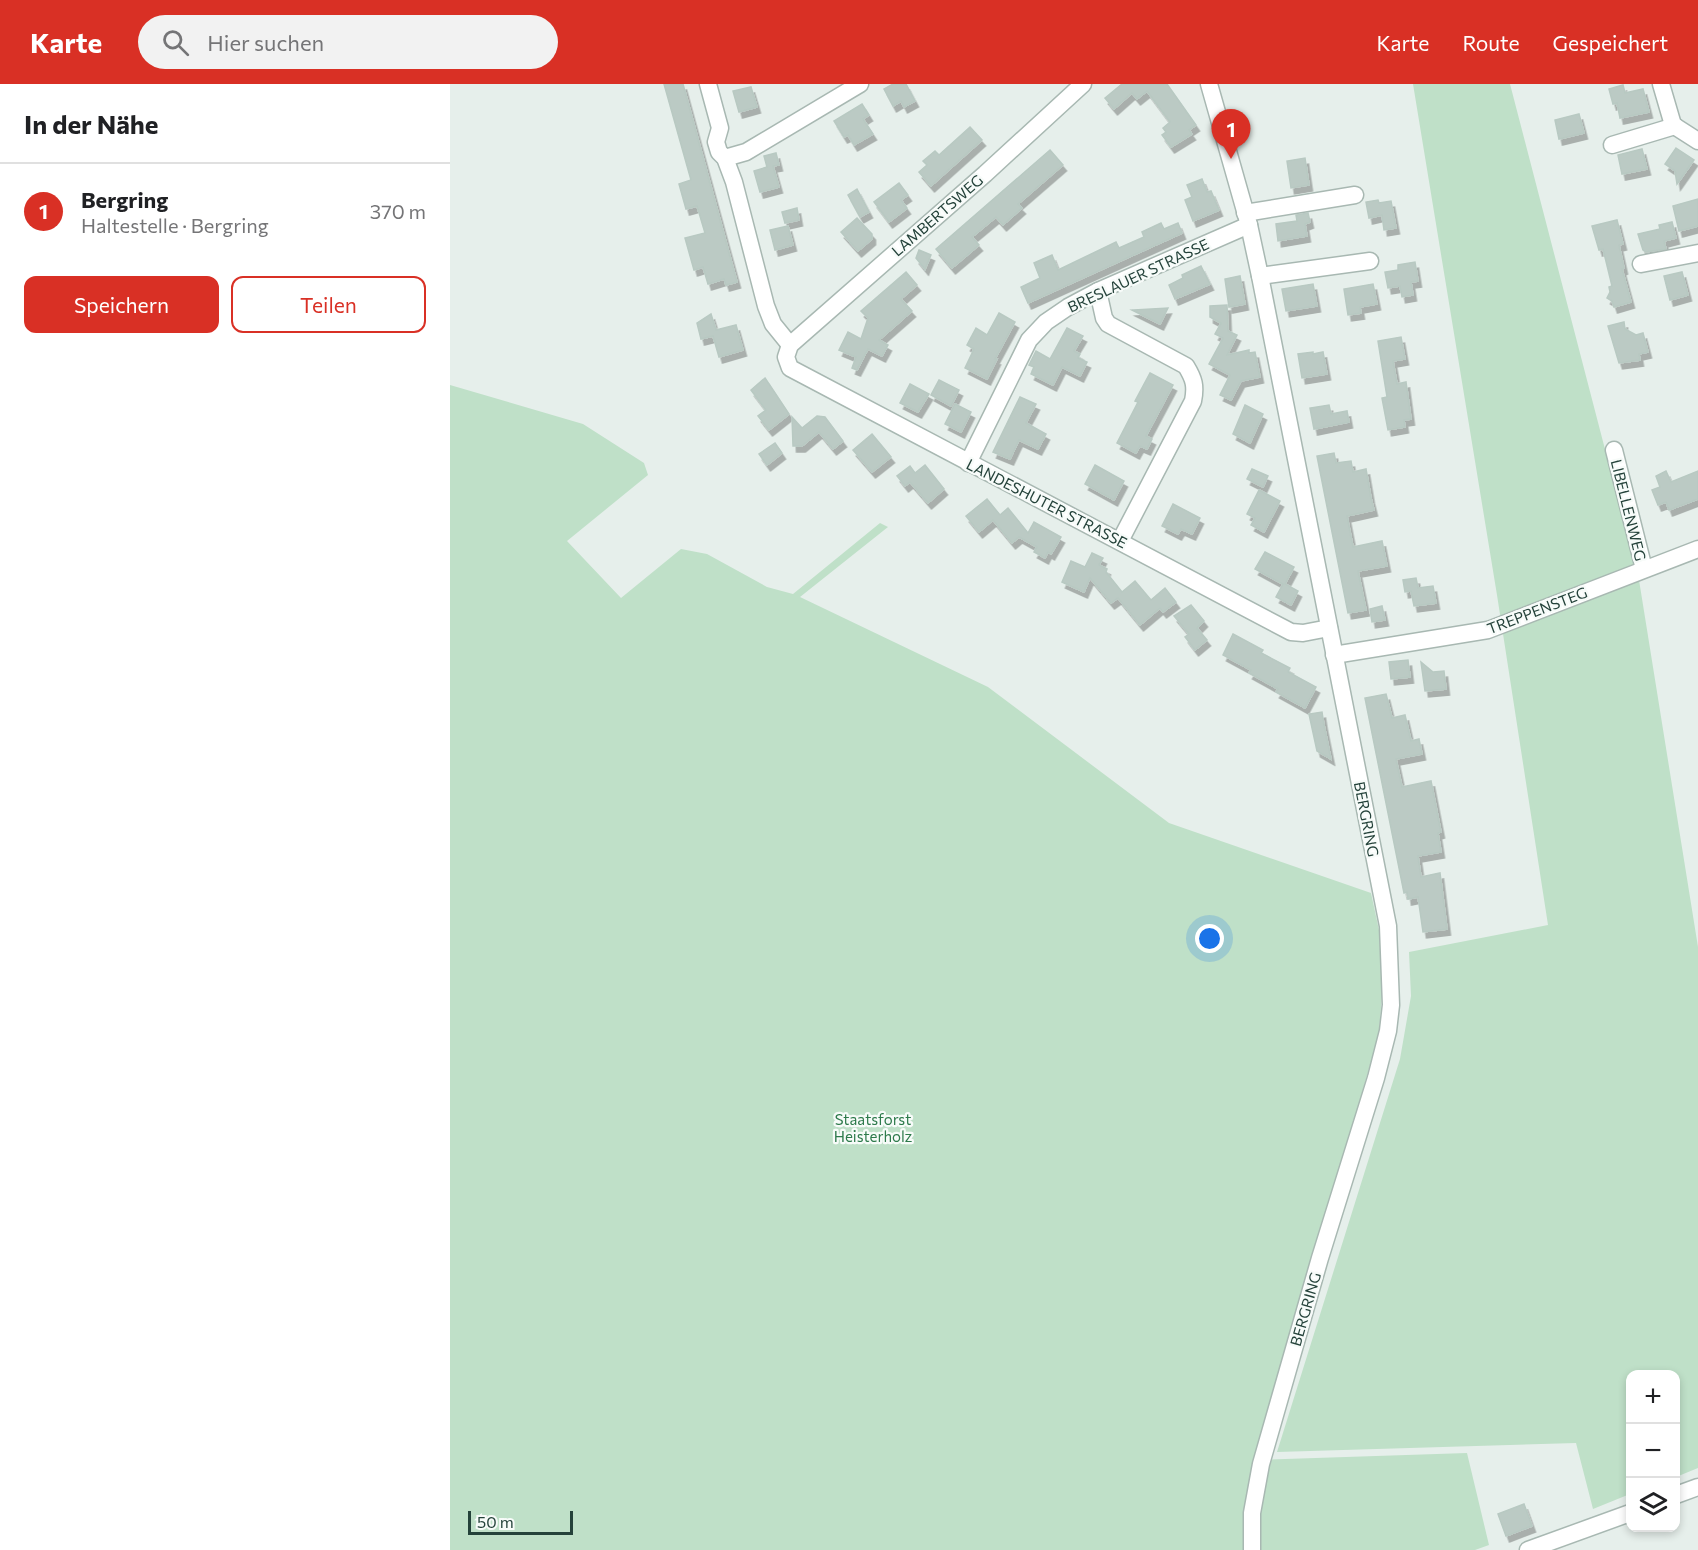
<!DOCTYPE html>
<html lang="de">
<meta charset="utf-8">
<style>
body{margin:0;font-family:Commissioner,sans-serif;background:#f2f2f2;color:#202124}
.controls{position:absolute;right:18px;bottom:18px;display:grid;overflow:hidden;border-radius:12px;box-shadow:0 3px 9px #0003}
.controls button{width:54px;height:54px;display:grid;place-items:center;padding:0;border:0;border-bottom:2px solid #e0e0e0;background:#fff;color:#202124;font:30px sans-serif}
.scale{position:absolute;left:18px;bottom:15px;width:105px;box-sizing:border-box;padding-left:6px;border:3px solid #24423a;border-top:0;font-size:16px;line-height:21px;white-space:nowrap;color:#24423a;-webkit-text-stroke:4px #f7fbf9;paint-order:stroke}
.you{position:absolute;left:760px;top:855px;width:21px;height:21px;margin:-15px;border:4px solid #fff;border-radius:50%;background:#1a73e8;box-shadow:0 0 0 9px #1a73e833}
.badge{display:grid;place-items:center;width:39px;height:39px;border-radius:50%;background:#d93025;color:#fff;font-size:20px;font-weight:700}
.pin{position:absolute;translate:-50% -50px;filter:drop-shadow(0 2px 3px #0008)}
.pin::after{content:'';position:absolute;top:32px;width:21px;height:18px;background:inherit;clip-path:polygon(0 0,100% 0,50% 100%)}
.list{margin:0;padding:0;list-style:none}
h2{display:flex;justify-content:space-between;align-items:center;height:78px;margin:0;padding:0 24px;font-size:26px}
h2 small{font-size:20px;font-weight:400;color:#757577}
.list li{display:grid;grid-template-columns:39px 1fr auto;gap:18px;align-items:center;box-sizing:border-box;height:96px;padding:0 24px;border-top:2px solid #e0e0e0}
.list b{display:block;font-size:22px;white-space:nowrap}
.list p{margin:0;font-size:20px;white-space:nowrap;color:#757577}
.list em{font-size:20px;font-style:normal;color:#757577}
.actions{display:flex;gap:12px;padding:18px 24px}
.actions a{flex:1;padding:14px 0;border:2px solid #d93025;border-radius:12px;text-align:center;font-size:21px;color:#d93025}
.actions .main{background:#d93025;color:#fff}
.icon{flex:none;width:33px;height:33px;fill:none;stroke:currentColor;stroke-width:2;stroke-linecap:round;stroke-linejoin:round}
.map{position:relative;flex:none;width:1248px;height:1466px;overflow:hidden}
header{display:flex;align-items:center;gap:36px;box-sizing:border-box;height:84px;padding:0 30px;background:#d93025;color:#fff}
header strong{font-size:28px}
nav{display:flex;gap:33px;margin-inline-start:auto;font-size:21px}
.search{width:420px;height:54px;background:#f2f2f2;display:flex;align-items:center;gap:15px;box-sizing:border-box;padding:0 21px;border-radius:33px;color:#757577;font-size:22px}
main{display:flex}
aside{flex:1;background:#fff}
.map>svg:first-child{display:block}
.green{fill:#bfe0c8}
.building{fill:#bbcac4;stroke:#b8c9c2;stroke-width:1.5;filter:url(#shadow)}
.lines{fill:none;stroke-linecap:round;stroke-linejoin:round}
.minor-casing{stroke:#a8b8b2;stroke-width:19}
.minor{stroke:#fff;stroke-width:16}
.labels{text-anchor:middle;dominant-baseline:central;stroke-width:4.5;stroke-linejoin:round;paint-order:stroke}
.street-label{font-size:15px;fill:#24423a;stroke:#f7fbf9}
.park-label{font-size:15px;fill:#2d7a4b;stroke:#f7fbf9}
</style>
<header>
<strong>Karte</strong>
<div class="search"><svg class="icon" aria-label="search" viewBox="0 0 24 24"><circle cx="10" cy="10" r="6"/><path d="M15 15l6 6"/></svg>Hier suchen</div>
<nav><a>Karte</a><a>Route</a><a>Gespeichert</a></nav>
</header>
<main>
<aside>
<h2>In der Nähe<small></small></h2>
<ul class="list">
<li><span class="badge">1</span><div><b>Bergring</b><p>Haltestelle · Bergring</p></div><em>370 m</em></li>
</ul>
<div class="actions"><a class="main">Speichern</a><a>Teilen</a></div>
</aside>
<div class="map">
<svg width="1248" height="1466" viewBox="0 0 1248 1466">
<defs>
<filter id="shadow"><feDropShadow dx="3.5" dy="6" stdDeviation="0" flood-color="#0004"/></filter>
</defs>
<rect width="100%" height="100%" fill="#e6efeb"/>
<g class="green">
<path d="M 963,0 L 1060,0 L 1189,496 L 1248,863 L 1248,1384 L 1226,1393 L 1226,1290 L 1180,1290 L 1180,1410 L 1143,1425 L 1126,1359 L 827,1368 L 950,975 L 961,912 L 959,868 L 1098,841 L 1047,511 Z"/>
<path d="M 0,301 L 133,340 L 194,379 L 198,391 L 117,457 L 171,514 L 231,465 L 257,470 L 317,503 L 343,510 L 430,439 L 438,443 L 350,513 L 538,603 L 719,739 L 921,809 L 935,874 L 929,949 L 808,1376 L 1017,1369 L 1039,1461 L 1025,1466 L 0,1466 Z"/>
</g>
<g class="building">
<path d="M 214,0 L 233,0 L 287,198 L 276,201 L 274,195 L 258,200 L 253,183 L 244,186 L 235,154 L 255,149 L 247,122 L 236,125 L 229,100 L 241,96 Z"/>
<path d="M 443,0 L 456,0 L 465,17 L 454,23 L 451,17 L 443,22 L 434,5 Z"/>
<path d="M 672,0 L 717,0 L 746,41 L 739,46 L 742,50 L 721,63 L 712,51 L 716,48 L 713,44 L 720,38 L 697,7 L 687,15 L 682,9 L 664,25 L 655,14 Z"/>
<path d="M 1173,1 L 1175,9 L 1193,5 L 1199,28 L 1170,34 L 1167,19 L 1163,20 L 1159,5 Z"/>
<path d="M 301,3 L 307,23 L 289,28 L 283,7 Z"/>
<path d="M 412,20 L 419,31 L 413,35 L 423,50 L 404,61 L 398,51 L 394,53 L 384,37 Z"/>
<path d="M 1129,30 L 1134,49 L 1109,55 L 1105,36 Z"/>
<path d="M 520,43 L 532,56 L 481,102 L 469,88 L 477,81 L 473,77 L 485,67 L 489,71 Z"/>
<path d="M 1226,64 L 1244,76 L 1227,100 L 1225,87 L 1215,80 Z"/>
<path d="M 1192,65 L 1197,85 L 1172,90 L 1168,71 Z"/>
<path d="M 600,66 L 613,81 L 568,120 L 572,124 L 553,141 L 546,133 L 522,153 L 529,161 L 502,184 L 486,165 Z"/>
<path d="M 326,69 L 329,81 L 323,82 L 329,103 L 310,108 L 304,87 L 317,83 L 314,72 Z"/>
<path d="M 855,74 L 859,101 L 841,104 L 837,77 Z"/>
<path d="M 752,95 L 757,108 L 761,107 L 769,126 L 743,137 L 735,116 L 742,113 L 737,101 Z"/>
<path d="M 449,99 L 458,111 L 451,116 L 457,124 L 439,138 L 424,118 Z"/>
<path d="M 407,105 L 419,128 L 410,133 L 398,111 Z"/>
<path d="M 1248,115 L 1248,142 L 1229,147 L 1223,122 Z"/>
<path d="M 928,116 L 929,119 L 941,117 L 946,144 L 934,146 L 932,131 L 919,134 L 916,118 Z"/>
<path d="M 347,124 L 349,136 L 335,139 L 332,128 Z"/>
<path d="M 858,129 L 860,138 L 855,140 L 857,152 L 828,157 L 826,140 L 847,137 L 846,131 Z"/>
<path d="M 407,134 L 422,150 L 422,155 L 408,167 L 391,148 Z"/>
<path d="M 1167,136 L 1173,160 L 1169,161 L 1174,184 L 1172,185 L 1181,218 L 1164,223 L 1162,217 L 1157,214 L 1160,208 L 1159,203 L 1162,202 L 1153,165 L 1149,166 L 1142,142 Z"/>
<path d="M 1222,138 L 1226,154 L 1214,157 L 1216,165 L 1196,168 L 1193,166 L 1188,150 L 1210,145 L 1209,141 Z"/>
<path d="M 711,139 L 714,145 L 728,139 L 732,149 L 578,219 L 571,203 L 590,194 L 584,179 L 602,171 L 608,186 L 666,158 L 669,164 L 694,153 L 692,148 Z"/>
<path d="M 338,142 L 343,161 L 325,166 L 320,146 Z"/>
<path d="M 469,166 L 481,171 L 475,185 L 466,174 Z"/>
<path d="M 965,178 L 968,197 L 961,198 L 963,211 L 952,213 L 950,202 L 938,204 L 935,188 L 948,186 L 948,181 Z"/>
<path d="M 751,182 L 760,200 L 725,215 L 719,201 L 733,194 L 732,191 Z"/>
<path d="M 456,188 L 467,201 L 451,215 L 462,227 L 429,256 L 438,261 L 432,272 L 418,265 L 407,286 L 402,284 L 406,273 L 389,266 L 398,248 L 411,255 L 418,234 L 411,227 Z"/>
<path d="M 1232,188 L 1238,211 L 1220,216 L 1214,192 Z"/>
<path d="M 790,192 L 795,220 L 779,223 L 775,195 Z"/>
<path d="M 863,200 L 867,222 L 836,227 L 832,205 Z"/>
<path d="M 923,200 L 927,220 L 910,223 L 911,229 L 898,231 L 894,205 Z"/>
<path d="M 777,221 L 778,247 L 787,251 L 777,271 L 799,266 L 799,269 L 805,268 L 810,293 L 791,297 L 781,316 L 770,311 L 780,291 L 759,280 L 773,254 L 765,250 L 771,239 L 760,233 L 760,222 Z"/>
<path d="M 718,224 L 710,240 L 682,226 Z"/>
<path d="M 549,229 L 565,238 L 545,275 L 547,275 L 537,295 L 515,284 L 524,265 L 517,261 L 526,244 L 537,251 Z"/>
<path d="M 261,230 L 266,246 L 286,241 L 293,266 L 269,273 L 263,252 L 251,255 L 247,239 Z"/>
<path d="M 1174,238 L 1175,245 L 1186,251 L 1193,249 L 1198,268 L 1189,270 L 1190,276 L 1169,279 L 1158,242 Z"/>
<path d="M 617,244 L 633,252 L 624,267 L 630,270 L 628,274 L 637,278 L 630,292 L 612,283 L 603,301 L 581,290 L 584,283 L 579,281 L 586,267 L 600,275 Z"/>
<path d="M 951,253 L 955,275 L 943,277 L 947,300 L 956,298 L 961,335 L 954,336 L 955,343 L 938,346 L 932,314 L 937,313 L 928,257 Z"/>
<path d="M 863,268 L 863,270 L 873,268 L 877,290 L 852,294 L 848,270 Z"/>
<path d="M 700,289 L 723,301 L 696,352 L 702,355 L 697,365 L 690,362 L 686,369 L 667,359 L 688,318 L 685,317 Z"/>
<path d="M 315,294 L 339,330 L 319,346 L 308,332 L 316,326 L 301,306 Z"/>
<path d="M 489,296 L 509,306 L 501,322 L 481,311 Z"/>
<path d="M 460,300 L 479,310 L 468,328 L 450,319 Z"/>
<path d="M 570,313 L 586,320 L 576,339 L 596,350 L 588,365 L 569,356 L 560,375 L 543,368 Z"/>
<path d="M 505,320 L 521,328 L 511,348 L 495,340 Z"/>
<path d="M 795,321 L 813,330 L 800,359 L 783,350 Z"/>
<path d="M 879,321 L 881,330 L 897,327 L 899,338 L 864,345 L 860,324 Z"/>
<path d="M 367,332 L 375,333 L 393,357 L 383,365 L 369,348 L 352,362 L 343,362 L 342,333 L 352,344 Z"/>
<path d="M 422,350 L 441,373 L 422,388 L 403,366 Z"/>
<path d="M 325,359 L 332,369 L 317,381 L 309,370 Z"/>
<path d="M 884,369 L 886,379 L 901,377 L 903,388 L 916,385 L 921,414 L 924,426 L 897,432 L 903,463 L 932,457 L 937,482 L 908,487 L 916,526 L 898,529 L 867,372 Z"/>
<path d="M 475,381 L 494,405 L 478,419 L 460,398 L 455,402 L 447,392 L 460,382 L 465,389 Z"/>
<path d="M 645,381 L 674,397 L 664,416 L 635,400 Z"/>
<path d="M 802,385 L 818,392 L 813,403 L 797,395 Z"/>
<path d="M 1216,387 L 1221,398 L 1248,387 L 1248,415 L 1219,426 L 1216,418 L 1208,421 L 1202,406 L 1210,403 L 1206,392 Z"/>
<path d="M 809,406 L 830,417 L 814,448 L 801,441 L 805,434 L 797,430 Z"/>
<path d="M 537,415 L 550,431 L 558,424 L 578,449 L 584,438 L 611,453 L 601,470 L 598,468 L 595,474 L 584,468 L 587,463 L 569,453 L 562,459 L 543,436 L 529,448 L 516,432 Z"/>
<path d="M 723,420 L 750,434 L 742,450 L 731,445 L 728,450 L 712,442 Z"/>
<path d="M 815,468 L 844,483 L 835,500 L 848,507 L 841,521 L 826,513 L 833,500 L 805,485 Z"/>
<path d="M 642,469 L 653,474 L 649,481 L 657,485 L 656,488 L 672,508 L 685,497 L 701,516 L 715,504 L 726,518 L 713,528 L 710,524 L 690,541 L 668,514 L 661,519 L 640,494 L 634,508 L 612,498 L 621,477 L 635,483 Z"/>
<path d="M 966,494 L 968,504 L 983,502 L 986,519 L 964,522 L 961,507 L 955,508 L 953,496 Z"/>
<path d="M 741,521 L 754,537 L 747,544 L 757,556 L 745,566 L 735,553 L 739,550 L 724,532 Z"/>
<path d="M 932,522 L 935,536 L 922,538 L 920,525 Z"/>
<path d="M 783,550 L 813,566 L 811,569 L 840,584 L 838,588 L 866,603 L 855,624 L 826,608 L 828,605 L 799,589 L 801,586 L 773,571 Z"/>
<path d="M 958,576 L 960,593 L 941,595 L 939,578 Z"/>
<path d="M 971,578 L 983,588 L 994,587 L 996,605 L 975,607 Z"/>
<path d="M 936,610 L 942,634 L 955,631 L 961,657 L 969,655 L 972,670 L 946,675 L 952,703 L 981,697 L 991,748 L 988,749 L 991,768 L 968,772 L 971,793 L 990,789 L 997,845 L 973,848 L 968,813 L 958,815 L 957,808 L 954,809 L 915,614 Z"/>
<path d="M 872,628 L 874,641 L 881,675 L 867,667 L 859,630 Z"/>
<path d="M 1074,1420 L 1082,1442 L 1056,1452 L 1048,1430 Z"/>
</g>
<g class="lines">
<g class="minor-casing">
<g id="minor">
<path d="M 258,0 L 270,44 L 266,58 L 269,68 L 275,74 L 284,98 L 316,222 L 323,240 L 340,261"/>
<path d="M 633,0 L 535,90 L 340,261 L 336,273 L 340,284 L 841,548 L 853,549 L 879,544"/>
<path d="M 759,0 L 799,141 L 810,192 L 938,842 L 941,921 L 938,947 L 926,994 L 870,1174 L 811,1380 L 802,1429 L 802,1466"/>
<path d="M 1211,0 L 1223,41 L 1248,57"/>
<path d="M 1162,61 L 1225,42"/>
<path d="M 275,74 L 296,68 L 410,0"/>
<path d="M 795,129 L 905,111"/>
<path d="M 1191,180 L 1248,169"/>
<path d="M 810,192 L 920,177"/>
<path d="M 648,207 L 654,234 L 658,240 L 736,282 C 744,295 746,302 743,317 L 670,457"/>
<path d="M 1164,366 L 1194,485"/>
<path d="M 518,379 L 579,256 L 596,238 L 618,223 L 648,207 L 799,141"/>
<path d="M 884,571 L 1038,546 L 1248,465"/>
<path d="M 1226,1411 L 1248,1403"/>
<path d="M 1078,1466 L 1180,1429"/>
</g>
</g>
<use href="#minor" class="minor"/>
</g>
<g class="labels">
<g class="street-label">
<text transform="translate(487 131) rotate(-41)">LAMBERTSWEG</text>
<text transform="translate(688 191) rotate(-25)">BRESLAUER STRASSE</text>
<text transform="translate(597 419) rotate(27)">LANDESHUTER STRASSE</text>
<text transform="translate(1179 426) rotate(76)">LIBELLENWEG</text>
<text transform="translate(1087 526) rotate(-21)">TREPPENSTEG</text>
<text transform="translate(917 735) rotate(79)">BERGRING</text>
<text transform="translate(855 1225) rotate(-74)">BERGRING</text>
</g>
<g class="park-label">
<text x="423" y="1035">Staatsforst<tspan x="423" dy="17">Heisterholz</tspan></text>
</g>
</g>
</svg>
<div class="controls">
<button>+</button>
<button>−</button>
<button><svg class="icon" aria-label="layers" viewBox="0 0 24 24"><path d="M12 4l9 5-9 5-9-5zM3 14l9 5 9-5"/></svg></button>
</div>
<div class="scale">50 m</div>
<div class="you"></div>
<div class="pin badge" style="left:781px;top:75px">1</div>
</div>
</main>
